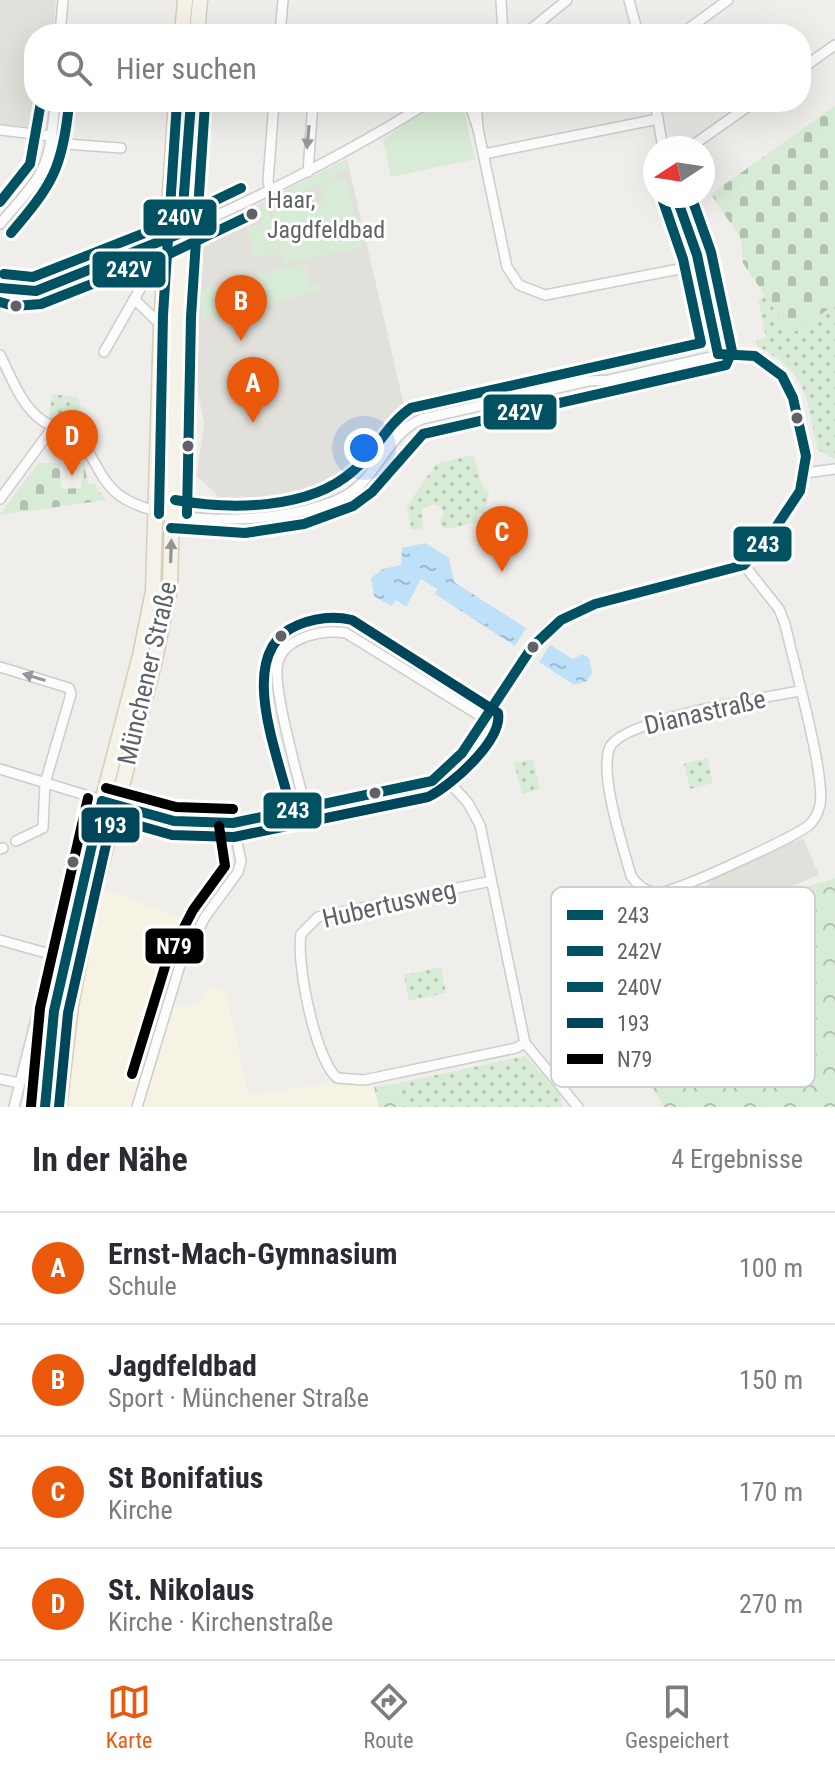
<!DOCTYPE html>
<html lang="de">
<meta charset="utf-8">
<style>
body{margin:0;font-family:"Roboto Condensed",sans-serif;background:#f7f7f7;color:#2b2b33}
.compass{position:absolute;left:643px;top:136px;width:72px;height:72px;border-radius:50%;background:#fff;box-shadow:0 8px 32px #0002;rotate:258deg}
.you{position:absolute;left:364px;top:448px;width:28px;height:28px;margin:-20px;border:6px solid #fff;border-radius:50%;background:#1a73e8;box-shadow:0 0 0 12px #1a73e833}
.badge{display:grid;place-items:center;width:52px;height:52px;border-radius:50%;background:#ea580c;color:#fff;font-size:26px;font-weight:700}
.pin{position:absolute;translate:-50% -66px;filter:drop-shadow(0 2px 4px #0008)}
.pin::after{content:'';position:absolute;top:42px;width:28px;height:24px;background:inherit;clip-path:polygon(0 0,100% 0,50% 100%)}
.list{margin:0;padding:0;list-style:none}
h2{display:flex;justify-content:space-between;align-items:center;height:104px;margin:0;padding:0 32px;font-size:34px}
h2 small{font-size:26px;font-weight:400;color:#7c7c81}
.list li{display:grid;grid-template-columns:52px 1fr auto;gap:24px;align-items:center;box-sizing:border-box;height:112px;padding:0 32px;border-top:2px solid #e1e1e2}
.list b{display:block;font-size:30px;white-space:nowrap}
.list p{margin:0;font-size:26px;white-space:nowrap;color:#7c7c81}
.list em{font-size:26px;font-style:normal;color:#7c7c81}
.icon{flex:none;width:44px;height:44px;fill:none;stroke:currentColor;stroke-width:2;stroke-linecap:round;stroke-linejoin:round}
.map{position:relative;flex:none;width:835px;height:1107px;overflow:hidden}
.search{position:absolute;background:#fff;box-shadow:0 8px 32px #0002;left:24px;right:24px;top:24px;height:88px;display:flex;align-items:center;gap:20px;box-sizing:border-box;padding:0 28px;border-radius:32px;color:#7c7c81;font-size:30px}
.sheet{height:552px;background:#fff}
nav{display:flex;justify-content:space-around;align-items:center;box-sizing:border-box;height:112px;border-top:2px solid #e1e1e2;background:#fff;font-size:22px;color:#7c7c81}
nav a{display:grid;justify-items:center;gap:4px}
nav .on{color:#ea580c}
.map>svg:first-child{display:block}
.commercial{fill:#f7f3e4}
.education{fill:#e2e0da}
.grass{fill:url(#grass-dots)}
.forest{fill:url(#forest-crowns)}
.cemetery{fill:url(#cemetery-stones)}
.garden{fill:#d8ebd6}
.water{fill:url(#water-ripples)}
.lines{fill:none;stroke-linecap:round;stroke-linejoin:round}
.street-casing{stroke:#cbcccc;stroke-width:12}
.primary-casing{stroke:#d7ceb8;stroke-width:17}
.street{stroke:#fdfcfc;stroke-width:9}
.primary{stroke:#f4f2e9;stroke-width:14}
.bus-1-casing{stroke:#fff;stroke-width:16}
.bus-2-casing{stroke:#fff;stroke-width:16}
.bus-3-casing{stroke:#fff;stroke-width:16}
.bus-4-casing{stroke:#fff;stroke-width:16}
.bus-5-casing{stroke:#fff;stroke-width:16}
.bus-1{stroke:#005262;stroke-width:10}
.bus-2{stroke:#005262;stroke-width:10}
.bus-3{stroke:#005262;stroke-width:10}
.bus-4{stroke:#00465a;stroke-width:10}
.bus-5{stroke:#000;stroke-width:10}
.oneway{fill:#96999c}
.oneway2{fill:#939595}
.bus-dot{fill:#5f6368;stroke:#fff;stroke-width:3}
.labels{text-anchor:middle;dominant-baseline:central;stroke-width:6;stroke-linejoin:round;paint-order:stroke}
.bus-label{font-size:24px;fill:#5f6368;stroke:#fff;text-anchor:start}
.street-label{font-size:26px;fill:#5f6368;stroke:#fff}
.key{fill:#fff;stroke:#cfd0d2;stroke-width:2}
.key-label{font-size:22px;fill:#5f6368}
.line-badge{stroke:#fff;stroke-width:3}
.badge-label{font-size:22px;text-anchor:middle;font-weight:bold;fill:#fff}
</style>
<div class="map">
<svg width="835" height="1107" viewBox="0 0 835 1107">
<defs>
<pattern id="grass-dots" width="8" height="8" patternUnits="userSpaceOnUse" patternTransform="scale(2)"><rect width="8" height="8" fill="#d8ebd6"/><path d="M2 2h.1M6 6h.1" fill="none" stroke="#b2c2b1" stroke-width="1.8" stroke-linecap="round"/></pattern>
<pattern id="forest-crowns" width="20" height="18" patternUnits="userSpaceOnUse" patternTransform="scale(2)"><rect width="20" height="18" fill="#d8ebd6"/><path d="M2 6a3 3 0 1 1 6 0M12 15a3 3 0 1 1 6 0" fill="none" stroke="#b2c2b1"/></pattern>
<pattern id="cemetery-stones" width="16" height="16" patternUnits="userSpaceOnUse" patternTransform="scale(2)"><rect width="16" height="16" fill="#d8ebd6"/><path d="M2 7V4a2 2 0 0 1 4 0v3zM10 15v-3a2 2 0 0 1 4 0v3z" fill="#b2c2b1"/></pattern>
<pattern id="water-ripples" width="26" height="14" patternUnits="userSpaceOnUse" patternTransform="scale(2)"><rect width="26" height="14" fill="#bfe0f9"/><path d="M2 4q2-2 4 0t4 0M15 11q2-2 4 0t4 0" fill="none" stroke="#9eb9cd"/></pattern>
</defs>
<rect width="100%" height="100%" fill="#efeeea"/>
<path class="commercial" d="M 100,891 L 122,895 L 192,923 L 169,1009 L 199,1003 L 208,987 L 226,991 L 248,1095 L 332,1083 L 374,1087 L 379,1107 L 69,1107 L 75,1016 Z"/>
<g class="education">
<path d="M 0,0 L 56,0 L 53,34 L 34,34 L 34,102 L 44,102 L 41,128 L 0,124 Z"/>
<path d="M 347,159 L 406,414 L 381,439 L 359,470 L 340,485 L 263,504 L 218,503 L 216,494 L 197,476 L 204,423 L 197,388 L 190,283 L 193,238 Z"/>
<path d="M 803,838 L 819,875 L 723,915 L 707,881 Z"/>
</g>
<g class="grass">
<path d="M 765,296 L 791,334 L 835,305 L 835,459 L 818,450 C 805,395 810,375 757,346 L 756,341 L 766,338 L 758,299 Z"/>
<path d="M 52,394 L 79,398 L 82,419 L 78,426 L 49,419 Z"/>
<path d="M 473,455 L 483,487 L 489,491 L 485,513 L 477,514 L 477,522 L 448,529 L 442,527 L 440,520 L 444,515 L 441,507 L 434,504 L 422,509 L 423,528 L 411,530 L 407,506 L 436,464 Z"/>
<path d="M 707,758 L 713,783 L 690,789 L 684,764 Z"/>
<path d="M 533,759 L 540,789 L 522,794 L 514,763 Z"/>
<path d="M 441,967 L 446,993 L 409,1001 L 404,975 Z"/>
<path d="M 42,1019 L 32,1098 L 21,1097 L 39,1020 Z"/>
<path d="M 525,1056 L 560,1094 L 562,1107 L 403,1107 L 399,1083 Z"/>
</g>
<g class="forest">
<path d="M 835,878 L 835,1107 L 664,1107 L 602,1001 L 763,901 Z"/>
<path d="M 399,1083 L 403,1107 L 379,1107 L 374,1087 Z"/>
</g>
<g class="cemetery">
<path d="M 835,106 L 835,305 L 791,334 L 743,263 L 741,239 L 711,194 Z"/>
<path d="M 83,459 L 88,484 L 94,484 L 106,500 L 0,515 L 38,463 L 60,463 L 61,489 L 81,488 Z"/>
</g>
<g class="garden">
<path d="M 437,102 L 462,102 L 475,159 L 391,177 L 383,139 Z"/>
<path d="M 345,161 L 349,169 L 323,182 L 346,178 L 362,247 L 283,264 L 272,212 L 324,201 L 320,183 L 235,226 L 232,219 Z"/>
<path d="M 269,212 L 279,253 L 254,258 L 247,227 L 262,224 L 261,214 Z"/>
<path d="M 305,264 L 309,285 L 318,284 L 320,291 L 263,305 L 256,274 Z"/>
<path d="M 244,281 L 250,309 L 203,320 L 197,291 Z"/>
</g>
<g class="water">
<path d="M 425,543 L 449,558 L 454,582 L 526,628 L 515,646 L 435,594 L 437,589 L 421,579 L 406,607 L 396,600 L 391,606 L 374,596 L 371,578 L 383,569 L 401,565 L 402,548 Z"/>
<path d="M 550,645 L 573,659 L 583,654 L 589,658 L 592,673 L 587,681 L 574,685 L 539,662 Z"/>
</g>
<g class="lines">
<g class="street-casing">
<g id="street">
<path d="M 501,0 L 503,34"/>
<path d="M 629,0 L 638,34"/>
<path d="M 60,34 L 63,0"/>
<path d="M 280,34 L 283,0"/>
<path d="M 525,34 L 567,0"/>
<path d="M 681,34 L 728,0"/>
<path d="M 801,69 L 835,45"/>
<path d="M 469,102 L 478,129"/>
<path d="M 476,102 L 478,129 L 507,267 L 519,285 L 545,295 L 700,265"/>
<path d="M 655,102 L 663,148"/>
<path d="M 0,130 L 52,136"/>
<path d="M 52,143 L 121,148"/>
<path d="M 689,148 L 754,102"/>
<path d="M 484,154 L 658,119"/>
<path d="M 308,172 L 313,102"/>
<path d="M 270,190 L 268,181 L 274,102"/>
<path d="M 676,196 L 697,255 L 718,354"/>
<path d="M 0,224 C 45,171 49,173 55,102"/>
<path d="M 133,254 L 152,268"/>
<path d="M 0,288 L 15,292 L 36,291 C 171,239 305,180 429,102"/>
<path d="M 134,299 L 160,324"/>
<path d="M 104,352 L 152,268"/>
<path d="M 0,355 C 12,378 21,406 43,421 C 53,428 68,428 76,436 C 94,453 98,479 119,495 C 168,530 294,524 345,496 C 378,478 387,433 422,419 L 588,381 L 609,380 L 733,352 L 767,362 L 782,376 L 793,398 L 806,456 L 800,491 L 770,536 L 744,565 L 580,608 L 550,627 L 532,647 L 462,753 L 432,781 L 247,821 L 189,823 L 131,809 L 0,769"/>
<path d="M 805,473 L 835,469"/>
<path d="M 0,499 L 53,427"/>
<path d="M 744,565 L 779,609 L 785,624 C 793,661 826,776 820,805 C 818,813 814,821 808,826 C 790,839 682,889 662,892 C 648,894 639,887 631,876 C 623,846 600,779 609,749 C 619,719 765,698 799,691"/>
<path d="M 0,667 L 69,688 L 71,694 L 45,783 L 43,828 L 16,841"/>
<path d="M 442,774 L 468,803 L 480,825 L 525,1043 L 578,1107"/>
<path d="M 305,807 C 299,779 271,685 278,662 C 285,637 323,629 346,633 L 485,719"/>
<path d="M 0,849 L 3,848"/>
<path d="M 491,881 L 318,917 L 301,934 C 296,963 315,1058 337,1078 L 364,1080 L 516,1048 L 525,1043"/>
<path d="M 0,940 L 64,958"/>
<path d="M 0,1079 L 19,1083"/>
<path d="M 14,1107 L 37,1015 L 54,1011"/>
<path d="M 137,1107 L 180,965 L 205,917 L 238,872 L 241,861 L 233,823"/>
</g>
</g>
<g class="primary-casing">
<g id="primary">
<path d="M 182,34 L 185,0"/>
<path d="M 197,34 L 200,0"/>
<path d="M 45,1107 L 54,1011 L 72,917 L 140,656 L 153,591 L 161,325 L 176,102"/>
<path d="M 59,1107 L 71,1006 L 90,908 L 154,664 L 170,588 L 177,316 L 191,102"/>
</g>
</g>
<use href="#street" class="street"/>
<use href="#primary" class="primary"/>
<g class="bus-1-casing">
<g id="bus-1">
<path d="M 676,196 L 697,255 L 718,354"/>
<path d="M 181,233 L 191,102"/>
<path d="M 0,288 L 36,291 L 181,233"/>
<path d="M 102,801 L 174,821 L 233,823 L 432,781 L 462,753 L 532,647 L 561,620 L 595,604 L 744,565 L 770,536 L 800,491 L 806,456 L 793,398 L 782,376 L 755,356 L 718,354"/>
<path d="M 45,1107 L 54,1011 L 102,801"/>
</g>
</g>
<g class="bus-2-casing">
<g id="bus-2">
<path d="M 11,233 C 52,185 63,168 69,103"/>
<path d="M 0,302 L 14,306 L 41,304 L 171,253 L 253,214"/>
<path d="M 187,514 L 191,317 L 205,103"/>
<path d="M 171,528 L 245,533 L 304,524 L 353,506 L 372,492 L 423,434 L 726,365 L 732,351 L 711,252 L 691,196"/>
</g>
</g>
<g class="bus-3-casing">
<g id="bus-3">
<path d="M 0,202 L 30,164 L 41,102"/>
<path d="M 4,274 L 33,277 L 160,227 L 241,188"/>
<path d="M 175,500 C 230,510 309,510 353,471 C 376,452 386,425 411,408 L 701,343 L 683,259 L 663,201"/>
<path d="M 159,514 L 163,315 L 177,102"/>
</g>
</g>
<g class="bus-4-casing">
<path id="bus-4" d="M 59,1107 L 68,1013 L 112,818 L 172,835 L 234,837 L 428,797 C 451,786 503,740 498,713 L 352,620 C 335,616 315,618 298,625 C 235,650 276,749 288,798"/>
</g>
<g class="bus-5-casing">
<g id="bus-5">
<path d="M 106,788 L 176,807 L 233,809"/>
<path d="M 132,1074 L 167,960 L 193,910 L 225,866 L 219,826"/>
<path d="M 31,1106 L 40,1008 L 88,798"/>
</g>
</g>
<use href="#bus-1" class="bus-1"/>
<use href="#bus-2" class="bus-2"/>
<use href="#bus-3" class="bus-3"/>
<use href="#bus-4" class="bus-4"/>
<use href="#bus-5" class="bus-5"/>
</g>
<defs><path id="oneway-solid" d="M-6-.8H1V-3.2L6.5 0L1 3.2V.8H-6Z" transform="scale(2)"/></defs>
<g class="oneway">
<use href="#oneway-solid" transform="translate(308 137) rotate(95)"/>
<use href="#oneway-solid" transform="translate(34 677) rotate(-163)"/>
</g>
<use class="oneway2" href="#oneway-solid" transform="translate(171 551) rotate(-88)"/>
<g class="bus-dot">
<circle cx="252" cy="214" r="7"/>
<circle cx="16" cy="306" r="7"/>
<circle cx="797" cy="418" r="7"/>
<circle cx="188" cy="446" r="7"/>
<circle cx="281" cy="636" r="7"/>
<circle cx="533" cy="647" r="7"/>
<circle cx="375" cy="793" r="7"/>
<circle cx="73" cy="862" r="7"/>
</g>
<g class="labels">
<g class="bus-label">
<text x="267" y="200">Haar,<tspan x="267" dy="30">Jagdfeldbad</tspan></text>
</g>
<g class="street-label">
<text transform="translate(147 673) rotate(-77)">Münchener Straße</text>
<text transform="translate(705 712) rotate(-13)">Dianastraße</text>
<text transform="translate(389 904) rotate(-13)">Hubertusweg</text>
</g>
</g>
<rect x="551" y="887" width="264" height="200" rx="12" class="key"/>
<rect x="567" y="910" width="36" height="10" fill="#005262"/>
<rect x="567" y="946" width="36" height="10" fill="#005262"/>
<rect x="567" y="982" width="36" height="10" fill="#005262"/>
<rect x="567" y="1018" width="36" height="10" fill="#00465a"/>
<rect x="567" y="1054" width="36" height="10" fill="#000"/>
<g class="key-label">
<text x="617" y="923">243</text>
<text x="617" y="959">242V</text>
<text x="617" y="995">240V</text>
<text x="617" y="1031">193</text>
<text x="617" y="1067">N79</text>
</g>
<g class="line-badge">
<rect x="142" y="198" width="76" height="39" rx="8" fill="#005262"/>
<rect x="91" y="250" width="76" height="39" rx="8" fill="#005262"/>
<rect x="482" y="393" width="76" height="38" rx="8" fill="#005262"/>
<rect x="732" y="525" width="61" height="38" rx="8" fill="#005262"/>
<rect x="262" y="791" width="61" height="39" rx="8" fill="#005262"/>
<rect x="80" y="806" width="61" height="38" rx="8" fill="#00465a"/>
<rect x="144" y="927" width="61" height="38" rx="8" fill="#000"/>
</g>
<g class="badge-label">
<text x="180" y="225">240V</text>
<text x="129" y="277">242V</text>
<text x="520" y="420">242V</text>
<text x="763" y="552">243</text>
<text x="293" y="818">243</text>
<text x="110" y="833">193</text>
<text x="174" y="954">N79</text>
</g>
</svg>
<svg class="compass" viewBox="-18 -18 36 36"><path d="M0-13l5 13h-10z" fill="#e53935"/><path d="M0 13l5-13h-10z" fill="#7c7c81"/></svg>
<div class="you"></div>
<div class="pin badge" style="left:253px;top:423px">A</div>
<div class="pin badge" style="left:241px;top:341px">B</div>
<div class="pin badge" style="left:502px;top:572px">C</div>
<div class="pin badge" style="left:72px;top:476px">D</div>
<div class="search"><svg class="icon" aria-label="search" viewBox="0 0 24 24"><circle cx="10" cy="10" r="6"/><path d="M15 15l6 6"/></svg>Hier suchen</div>
</div>
<section class="sheet">
<h2>In der Nähe<small>4 Ergebnisse</small></h2>
<ul class="list">
<li><span class="badge">A</span><div><b>Ernst-Mach-Gymnasium</b><p>Schule</p></div><em>100 m</em></li>
<li><span class="badge">B</span><div><b>Jagdfeldbad</b><p>Sport · Münchener Straße</p></div><em>150 m</em></li>
<li><span class="badge">C</span><div><b>St Bonifatius</b><p>Kirche</p></div><em>170 m</em></li>
<li><span class="badge">D</span><div><b>St. Nikolaus</b><p>Kirche · Kirchenstraße</p></div><em>270 m</em></li>
</ul>
</section>
<nav>
<a class="on"><svg class="icon" aria-label="map" viewBox="0 0 24 24"><path d="M3 6l6-2 6 2 6-2v14l-6 2-6-2-6 2zM9 4v14M15 6v14"/></svg>Karte</a>
<a><svg class="icon" aria-label="directions" viewBox="0 0 24 24"><path d="M12 3l9 9-9 9-9-9zM9 14v-3h6M13 9l2 2-2 2"/></svg>Route</a>
<a><svg class="icon" aria-label="saved" viewBox="0 0 24 24"><path d="M7 4h10v16l-5-4-5 4z"/></svg>Gespeichert</a>
</nav>
